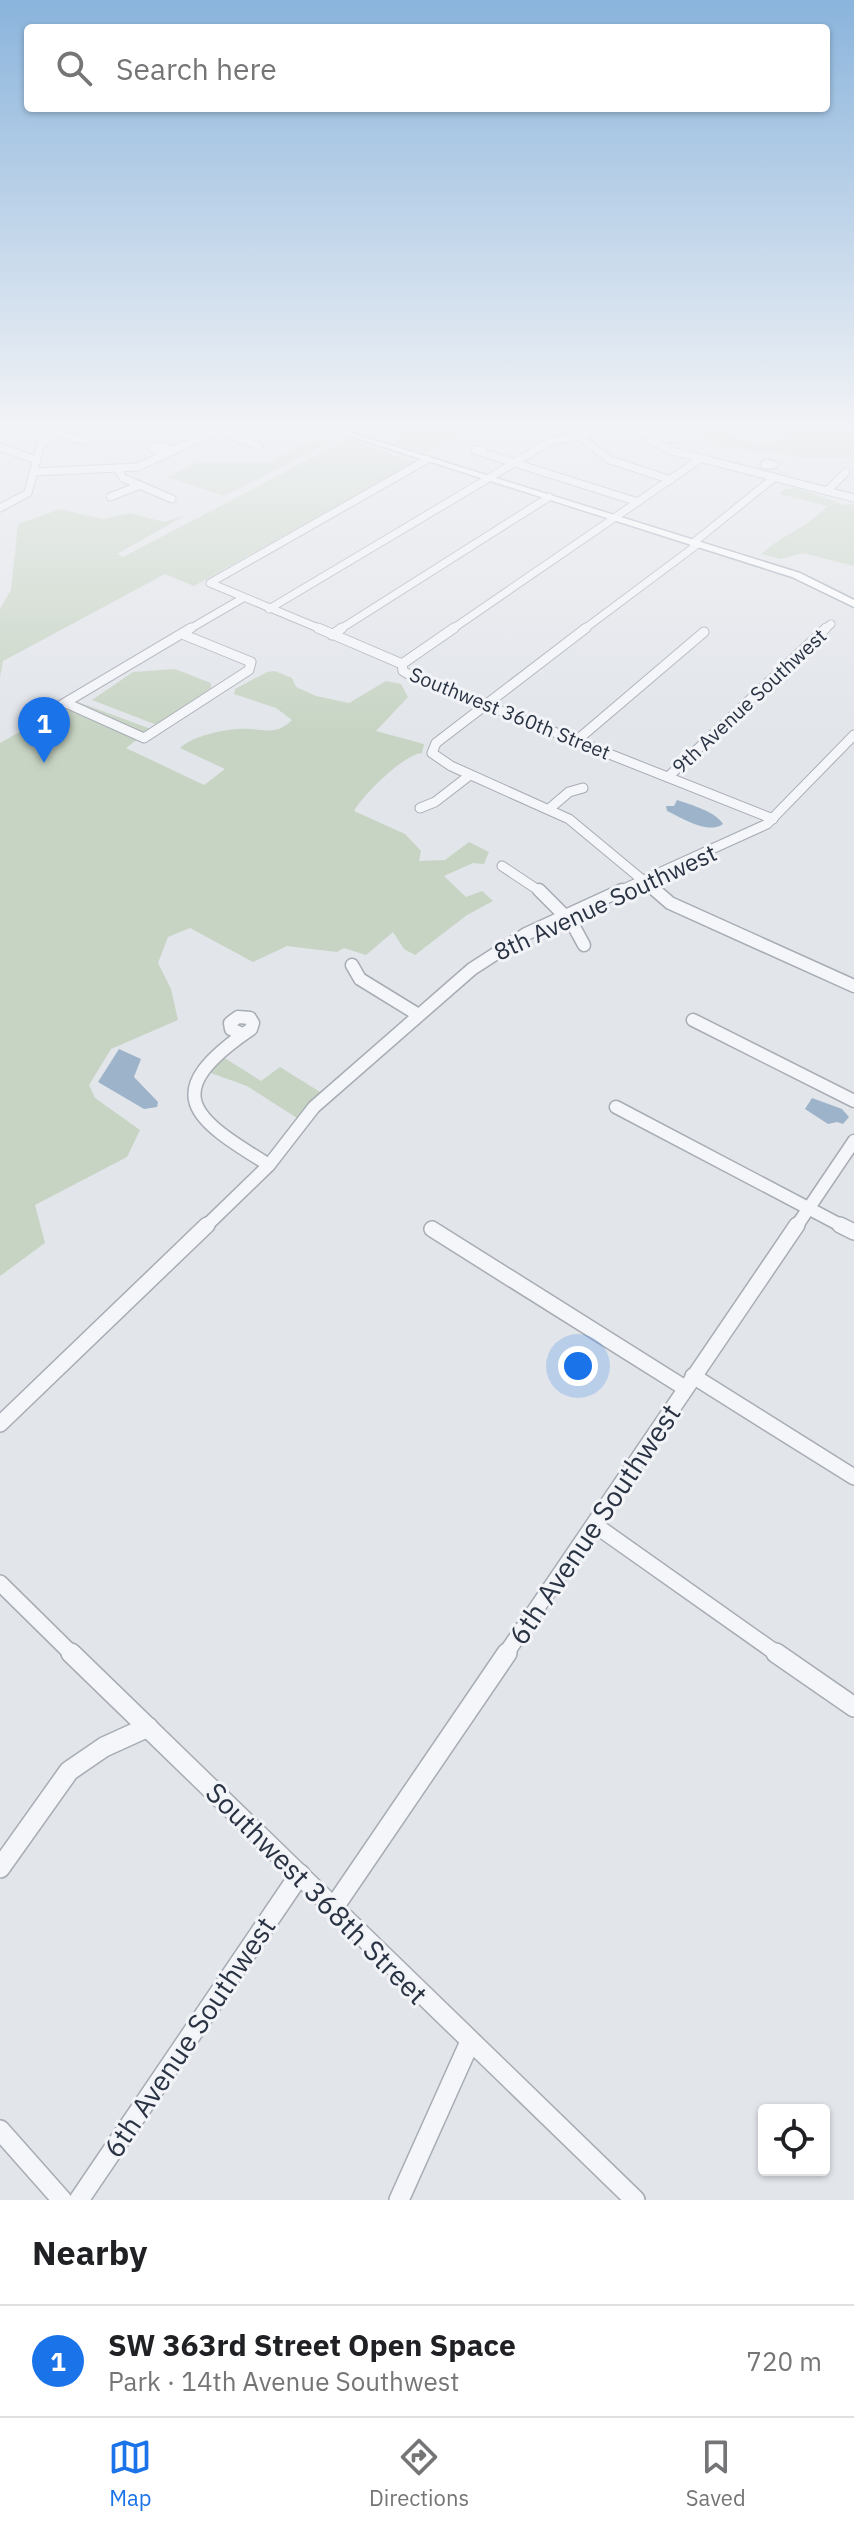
<!DOCTYPE html>
<meta charset="utf-8">
<style>
body{margin:0;font-family:"IBM Plex Sans",sans-serif;background:#f2f2f2;color:#202124}
.controls{position:absolute;right:24px;bottom:24px;display:grid;overflow:hidden;border-radius:8px;box-shadow:0 2px 6px #0004}
.controls button{width:72px;height:72px;display:grid;place-items:center;padding:0;border:0;border-bottom:2px solid #e0e0e0;background:#fff;color:#202124;font:40px sans-serif}
.you{position:absolute;left:578px;top:1366px;width:28px;height:28px;margin:-20px;border:6px solid #fff;border-radius:50%;background:#1a73e8;box-shadow:0 0 0 12px #1a73e833}
.badge{display:grid;place-items:center;width:52px;height:52px;border-radius:50%;background:#1a73e8;color:#fff;font-size:26px;font-weight:700}
.pin{position:absolute;translate:-50% -66px;filter:drop-shadow(0 2px 4px #0008)}
.pin::after{content:'';position:absolute;top:42px;width:28px;height:24px;background:inherit;clip-path:polygon(0 0,100% 0,50% 100%)}
.list{margin:0;padding:0;list-style:none}
h2{display:flex;justify-content:space-between;align-items:center;height:104px;margin:0;padding:0 32px;font-size:34px}
h2 small{font-size:26px;font-weight:400;color:#757577}
.list li{display:grid;grid-template-columns:52px 1fr auto;gap:24px;align-items:center;box-sizing:border-box;height:112px;padding:0 32px;border-top:2px solid #e0e0e0}
.list b{display:block;font-size:30px;white-space:nowrap}
.list p{margin:0;font-size:26px;white-space:nowrap;color:#757577}
.list em{font-size:26px;font-style:normal;color:#757577}
.icon{flex:none;width:44px;height:44px;fill:none;stroke:currentColor;stroke-width:2;stroke-linecap:round;stroke-linejoin:round}
.map{position:relative;flex:none;width:854px;height:2200px;overflow:hidden}
.search{position:absolute;background:#fff;box-shadow:0 2px 6px #0004;left:24px;right:24px;top:24px;height:88px;display:flex;align-items:center;gap:20px;box-sizing:border-box;padding:0 28px;border-radius:8px;color:#757577;font-size:30px}
.sheet{height:216px;background:#fff}
nav{display:flex;justify-content:space-around;align-items:center;box-sizing:border-box;height:112px;border-top:2px solid #e0e0e0;background:#fff;font-size:22px;color:#757577}
nav a{display:grid;justify-items:center;gap:4px}
nav .on{color:#1a73e8}
.map>svg:first-child{display:block}
.green{fill:#c7d4c3}
.water{fill:#9db3ca}
.lines{fill:none;stroke-linecap:round;stroke-linejoin:round}
.minor-far4-casing{stroke:#a7acb5;stroke-width:9}
.minor-far3-casing{stroke:#a7acb5;stroke-width:11}
.minor-far2-casing{stroke:#a7acb5;stroke-width:15}
.minor-far1-casing{stroke:#a7acb5;stroke-width:18}
.minor-casing{stroke:#a7acb5;stroke-width:22}
.major-casing{stroke:#a1aab6;stroke-width:3}
.minor-far4{stroke:#f5f6f9;stroke-width:7}
.minor-far3{stroke:#f5f6f9;stroke-width:9}
.minor-far2{stroke:#f5f6f9;stroke-width:12}
.minor-far1{stroke:#f5f6f9;stroke-width:15}
.minor{stroke:#f5f6f9;stroke-width:19}
.major{fill:#fff;fill-rule:evenodd}
.labels{text-anchor:middle;dominant-baseline:central;stroke-width:6;stroke-linejoin:round;paint-order:stroke}
.far-street-label{font-size:20px;fill:#2a3343;stroke:#f2f4f8}
.street-label{font-size:24px;fill:#2a3343;stroke:#f2f4f8}
.near-street-label{font-size:28px;fill:#2a3343;stroke:#f2f4f8}
</style>
<div class="map">
<svg width="854" height="2200" viewBox="0 0 854 2200">
<rect width="100%" height="100%" fill="#e2e5ea"/>
<g class="green">
<path d="M 378,425 L 479,425 L 427,453 L 392,444 L 397,442 L 398,434 L 374,427 Z"/>
<path d="M 707,425 L 721,425 L 729,435 L 758,445 L 782,440 L 799,429 L 854,432 L 854,457 L 807,459 L 781,452 L 739,450 L 713,444 L 701,430 Z"/>
<path d="M 348,439 L 415,462 L 194,586 L 165,574 L 3,661 L 0,677 L 0,609 L 11,590 L 18,524 L 60,509 L 102,519 L 130,513 L 164,522 L 186,515 L 117,554 L 123,557 Z"/>
<path d="M 322,440 L 335,440 L 224,496 L 168,477 L 197,462 L 270,463 L 300,445 Z"/>
<path d="M 798,488 L 845,505 L 854,504 L 854,566 L 803,553 L 781,559 L 761,554 C 782,535 807,528 827,506 L 779,494 L 784,489 Z"/>
<path d="M 175,669 L 211,683 L 211,689 L 157,725 L 92,700 L 133,672 Z"/>
<path d="M 275,671 L 292,678 L 296,687 L 316,696 L 349,703 L 386,681 L 401,684 L 408,697 L 376,731 L 424,744 L 422,753 C 403,755 364,794 354,811 L 405,834 L 421,851 L 419,861 L 445,860 L 469,842 L 489,852 L 484,864 L 473,863 L 444,876 L 466,897 L 482,891 L 493,901 L 467,915 L 415,955 L 404,949 L 393,932 L 366,955 L 344,948 L 337,952 L 287,946 L 253,962 L 190,928 L 168,937 L 158,963 L 171,989 L 178,1020 L 111,1049 L 89,1085 L 95,1098 L 140,1130 L 127,1157 L 35,1205 L 45,1243 L 0,1276 L 0,743 L 75,701 L 151,729 L 126,748 L 204,785 L 225,769 L 180,748 C 193,736 221,730 239,729 C 261,727 274,738 292,720 L 276,708 L 234,694 L 235,689 L 267,672 Z"/>
<path d="M 223,1057 L 261,1081 L 280,1067 L 320,1092 L 297,1118 L 247,1086 L 208,1072 Z"/>
</g>
<g class="water">
<path d="M 677,800 C 692,805 716,812 723,824 C 708,835 682,818 667,811 L 666,806 L 674,806 Z"/>
<path d="M 119,1049 L 141,1059 L 134,1077 L 158,1102 L 157,1107 L 144,1109 L 98,1082 Z"/>
<path d="M 812,1098 L 842,1109 L 849,1117 L 843,1124 L 837,1122 L 828,1124 L 805,1109 Z"/>
</g>
<g class="lines">
<g class="minor-far4-casing">
<g id="minor-far4">
<path d="M 629,425 L 669,450 L 854,498"/>
<path d="M 758,425 L 761,428 L 752,426 Z"/>
<path d="M 218,430 L 259,446"/>
<path d="M 55,431 L 84,441"/>
<path d="M 576,434 L 610,460 L 671,480"/>
<path d="M 652,442 L 666,435 L 675,438 L 664,439"/>
<path d="M 0,447 L 36,460"/>
<path d="M 483,449 L 480,452 L 475,450 Z"/>
<path d="M 480,452 L 638,502"/>
<path d="M 165,455 L 152,448 L 161,446 L 174,451"/>
<path d="M 767,463 L 774,465 L 764,465 Z"/>
<path d="M 118,469 L 123,478 L 172,499"/>
<path d="M 34,472 L 138,467 L 227,425"/>
<path d="M 827,491 L 846,472"/>
<path d="M 110,497 L 140,485"/>
<path d="M 0,508 L 28,493 L 41,444 L 69,425"/>
<path d="M 693,543 L 775,477"/>
<path d="M 269,609 L 551,441 L 629,425"/>
<path d="M 188,630 L 243,598"/>
<path d="M 323,630 L 210,583 L 428,459"/>
<path d="M 339,630 L 549,497"/>
<path d="M 451,630 L 700,459"/>
<path d="M 583,630 L 698,544"/>
<path d="M 824,630 L 831,624"/>
</g>
</g>
<g class="minor-far3-casing">
<g id="minor-far3">
<path d="M 318,628 L 402,664 L 403,671 L 408,674 L 773,819"/>
<path d="M 586,628 L 436,743 L 432,753 L 451,766 L 569,819 L 657,892"/>
<path d="M 332,635 L 342,628"/>
<path d="M 402,664 L 454,628"/>
<path d="M 66,703 L 144,738 L 249,670 L 251,662 L 182,634"/>
<path d="M 36,720 L 191,628"/>
<path d="M 576,741 L 704,632"/>
<path d="M 668,777 L 826,628"/>
<path d="M 420,808 L 435,802 L 470,775"/>
<path d="M 549,809 L 569,792 L 583,788"/>
<path d="M 502,866 L 541,892"/>
<path d="M 617,892 L 767,824 L 854,735"/>
</g>
</g>
<g class="minor-far2-casing">
<g id="minor-far2">
<path d="M 539,890 L 572,923 L 584,945"/>
<path d="M 655,890 L 670,903 L 854,986"/>
<path d="M 352,965 L 360,979 L 417,1014"/>
<path d="M 693,1020 L 854,1101"/>
<path d="M 240,1033 L 231,1029 L 230,1023 L 238,1017 L 250,1018 L 253,1023 L 251,1029 C 157,1093 192,1118 269,1165"/>
<path d="M 616,1107 L 844,1227"/>
<path d="M 205,1227 L 269,1165 L 314,1107 L 472,969 L 526,934 L 622,890"/>
<path d="M 796,1227 L 854,1141"/>
</g>
</g>
<g class="minor-far1-casing">
<g id="minor-far1">
<path d="M 840,1225 L 854,1232"/>
<path d="M 432,1229 L 685,1388"/>
<path d="M 693,1376 L 854,1477"/>
<path d="M 0,1424 L 207,1225"/>
<path d="M 595,1525 L 779,1655"/>
<path d="M 0,1583 L 73,1655"/>
<path d="M 505,1655 L 797,1225"/>
</g>
</g>
<g class="minor-casing">
<g id="minor">
<path d="M 71,1653 L 635,2200"/>
<path d="M 776,1653 L 854,1707"/>
<path d="M 0,1868 L 69,1771 L 104,1747 L 148,1727"/>
<path d="M 334,1907 L 507,1653"/>
<path d="M 0,2130 L 62,2200"/>
<path d="M 79,2200 L 300,1874"/>
<path d="M 399,2200 L 469,2044"/>
</g>
</g>
<g class="major-casing">
<path id="major" d="M 315,425 L 326,425 L 800,573 L 854,600 L 854,607 L 792,577 Z"/>
</g>
<use href="#minor-far4" class="minor-far4"/>
<use href="#minor-far3" class="minor-far3"/>
<use href="#minor-far2" class="minor-far2"/>
<use href="#minor-far1" class="minor-far1"/>
<use href="#minor" class="minor"/>
<use href="#major" class="major"/>
</g>
<linearGradient id="sky" x2="0" y2="1"><stop stop-color="#8ab4dc"/><stop offset="0.58" stop-color="#f2f3f6"/><stop offset="1" stop-color="#f2f3f6" stop-opacity="0"/></linearGradient>
<rect width="854" height="733" fill="url(#sky)"/>
<g class="labels">
<g class="far-street-label">
<text transform="translate(749 701) rotate(-43)">9th Avenue Southwest</text>
<text transform="translate(510 713) rotate(22)">Southwest 360th Street</text>
</g>
<g class="street-label">
<text transform="translate(605 902) rotate(-25)">8th Avenue Southwest</text>
</g>
<g class="near-street-label">
<text transform="translate(594 1524) rotate(-56)">6th Avenue Southwest</text>
<text transform="translate(317 1893) rotate(45)">Southwest 368th Street</text>
<text transform="translate(189 2037) rotate(-56)">6th Avenue Southwest</text>
</g>
</g>
</svg>
<div class="controls">
<button><svg class="icon" aria-label="locate" viewBox="0 0 24 24"><circle cx="12" cy="12" r="6"/><path d="M12 2v4M12 18v4M2 12h4M18 12h4"/></svg></button>
</div>
<div class="you"></div>
<div class="pin badge" style="left:44px;top:763px">1</div>
<div class="search"><svg class="icon" aria-label="search" viewBox="0 0 24 24"><circle cx="10" cy="10" r="6"/><path d="M15 15l6 6"/></svg>Search here</div>
</div>
<section class="sheet">
<h2>Nearby<small></small></h2>
<ul class="list">
<li><span class="badge">1</span><div><b>SW 363rd Street Open Space</b><p>Park · 14th Avenue Southwest</p></div><em>720 m</em></li>
</ul>
</section>
<nav>
<a class="on"><svg class="icon" aria-label="map" viewBox="0 0 24 24"><path d="M3 6l6-2 6 2 6-2v14l-6 2-6-2-6 2zM9 4v14M15 6v14"/></svg>Map</a>
<a><svg class="icon" aria-label="directions" viewBox="0 0 24 24"><path d="M12 3l9 9-9 9-9-9zM9 14v-3h6M13 9l2 2-2 2"/></svg>Directions</a>
<a><svg class="icon" aria-label="saved" viewBox="0 0 24 24"><path d="M7 4h10v16l-5-4-5 4z"/></svg>Saved</a>
</nav>
